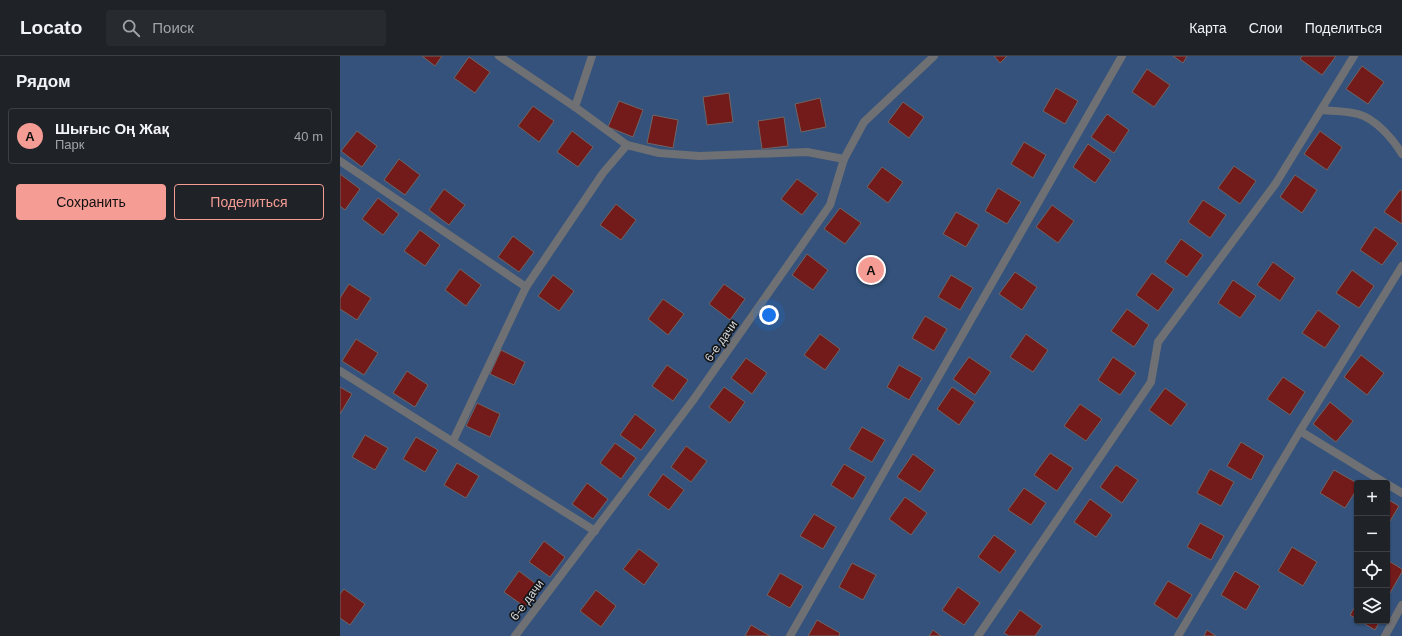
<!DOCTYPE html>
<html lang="ru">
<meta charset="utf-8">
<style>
body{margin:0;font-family:Arial,sans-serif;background:#272a2f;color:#f1f3f6}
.controls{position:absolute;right:12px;bottom:12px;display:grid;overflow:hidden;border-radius:4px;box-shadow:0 1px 3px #0004}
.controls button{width:36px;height:36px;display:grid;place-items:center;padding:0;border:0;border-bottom:1px solid #3c3f44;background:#1f2227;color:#f1f3f6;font:20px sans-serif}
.you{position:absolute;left:429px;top:259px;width:14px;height:14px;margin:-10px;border:3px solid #fff;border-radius:50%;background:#1a73e8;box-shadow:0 0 0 6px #1a73e833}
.badge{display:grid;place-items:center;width:26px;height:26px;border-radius:50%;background:#f59c94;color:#111;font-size:13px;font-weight:700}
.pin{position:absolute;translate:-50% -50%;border:2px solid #fff;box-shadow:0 1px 4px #0006}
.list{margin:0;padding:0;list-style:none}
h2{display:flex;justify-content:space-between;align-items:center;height:52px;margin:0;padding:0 16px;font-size:17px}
h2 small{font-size:13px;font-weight:400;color:#a1a4a7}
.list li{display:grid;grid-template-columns:26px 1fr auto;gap:12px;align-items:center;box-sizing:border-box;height:56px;margin:0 8px 8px;padding:0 8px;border:1px solid #3c3f44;border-radius:4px}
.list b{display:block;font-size:15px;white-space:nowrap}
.list p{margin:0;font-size:13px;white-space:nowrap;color:#a1a4a7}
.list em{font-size:13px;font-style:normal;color:#a1a4a7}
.actions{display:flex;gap:8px;padding:12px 16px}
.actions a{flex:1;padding:9px 0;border:1px solid #f59c94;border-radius:4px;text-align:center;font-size:14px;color:#f59c94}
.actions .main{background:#f59c94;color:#111}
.icon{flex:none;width:22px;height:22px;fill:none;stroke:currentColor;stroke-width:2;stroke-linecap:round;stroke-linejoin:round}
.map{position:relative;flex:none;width:1062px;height:580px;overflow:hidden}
header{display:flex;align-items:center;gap:24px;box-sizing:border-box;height:56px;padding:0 20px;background:#1f2227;border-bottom:1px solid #3c3f44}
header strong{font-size:19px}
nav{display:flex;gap:22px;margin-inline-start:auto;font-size:14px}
.search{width:280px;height:36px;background:#272a2f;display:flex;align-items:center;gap:10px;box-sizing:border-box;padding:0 14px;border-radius:4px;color:#a1a4a7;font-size:15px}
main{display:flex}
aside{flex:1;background:#1f2227}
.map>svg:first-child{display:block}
.green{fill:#34527b;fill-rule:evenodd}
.building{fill:#731a1b;stroke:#6f6564}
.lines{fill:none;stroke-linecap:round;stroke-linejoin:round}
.lane{stroke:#6e7074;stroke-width:8}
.labels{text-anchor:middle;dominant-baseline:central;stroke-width:3.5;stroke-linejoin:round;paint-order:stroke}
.street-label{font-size:12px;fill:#d5d8dc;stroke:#141618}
</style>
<header>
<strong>Locato</strong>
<div class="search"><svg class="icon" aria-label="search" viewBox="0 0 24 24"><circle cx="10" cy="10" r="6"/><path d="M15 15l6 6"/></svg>Поиск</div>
<nav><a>Карта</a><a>Слои</a><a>Поделиться</a></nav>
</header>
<main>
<aside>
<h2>Рядом<small></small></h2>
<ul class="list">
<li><span class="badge">A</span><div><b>Шығыс Оң Жақ</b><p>Парк</p></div><em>40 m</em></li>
</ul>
<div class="actions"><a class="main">Сохранить</a><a>Поделиться</a></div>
</aside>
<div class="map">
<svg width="1062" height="580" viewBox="0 0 1062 580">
<rect width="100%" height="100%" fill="#292e34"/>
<path class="green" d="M 0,0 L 1062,0 L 1062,580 L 0,580 ZM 1017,427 L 1047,427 L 1047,565 L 1017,565 Z"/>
<g class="building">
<path d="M 82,0 L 102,0 L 95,10 Z"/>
<path d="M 654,0 L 667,0 L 660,7 Z"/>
<path d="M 833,0 L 847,0 L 843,7 Z"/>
<path d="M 962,0 L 996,0 L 982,19 L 960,3 Z"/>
<path d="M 129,1 L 150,16 L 135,37 L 114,22 Z"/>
<path d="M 1022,10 L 1044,26 L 1028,48 L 1006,33 Z"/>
<path d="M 807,13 L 830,29 L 814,51 L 792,36 Z"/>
<path d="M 716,32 L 738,45 L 725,68 L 703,55 Z"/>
<path d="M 389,37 L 393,66 L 367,69 L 363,41 Z"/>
<path d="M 480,42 L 486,71 L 461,76 L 455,48 Z"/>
<path d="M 279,45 L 303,54 L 293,81 L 268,71 Z"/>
<path d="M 563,46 L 584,61 L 569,82 L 548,66 Z"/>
<path d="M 193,50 L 214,65 L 199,86 L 178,70 Z"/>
<path d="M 767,58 L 789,74 L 774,97 L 751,81 Z"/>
<path d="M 313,59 L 338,64 L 333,92 L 307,87 Z"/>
<path d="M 444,61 L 448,90 L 422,93 L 418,65 Z"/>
<path d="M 17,75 L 37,90 L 22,111 L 1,95 Z"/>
<path d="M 232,75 L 253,91 L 238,111 L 217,96 Z"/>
<path d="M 980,75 L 1002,91 L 987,114 L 964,98 Z"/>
<path d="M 684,86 L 706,99 L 693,122 L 671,108 Z"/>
<path d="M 748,88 L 771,104 L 755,127 L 733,111 Z"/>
<path d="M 59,103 L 80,119 L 65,139 L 44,124 Z"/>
<path d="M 894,110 L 916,125 L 900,148 L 878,132 Z"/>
<path d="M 542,111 L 563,126 L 548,147 L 527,131 Z"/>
<path d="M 0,118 L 20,133 L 5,154 L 0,150 Z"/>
<path d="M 955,119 L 977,134 L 962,157 L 940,141 Z"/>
<path d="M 457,123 L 478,138 L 462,159 L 441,143 Z"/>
<path d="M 658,132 L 681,146 L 667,168 L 645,155 Z"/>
<path d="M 104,133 L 125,149 L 109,169 L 89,154 Z"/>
<path d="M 1060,134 L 1062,135 L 1062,168 L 1044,156 Z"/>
<path d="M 38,142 L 59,158 L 43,179 L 22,163 Z"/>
<path d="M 863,144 L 886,159 L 870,182 L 848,166 Z"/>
<path d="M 276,148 L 296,164 L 281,184 L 260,169 Z"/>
<path d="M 712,149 L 734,165 L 718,187 L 696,171 Z"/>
<path d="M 500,152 L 521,167 L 505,188 L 484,173 Z"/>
<path d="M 616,156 L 639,169 L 626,191 L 603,178 Z"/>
<path d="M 1035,171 L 1058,187 L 1042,209 L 1020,194 Z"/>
<path d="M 80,174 L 100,189 L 85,210 L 64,195 Z"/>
<path d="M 173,180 L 194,196 L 179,216 L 158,201 Z"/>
<path d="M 841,183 L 863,199 L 847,221 L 825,206 Z"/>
<path d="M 467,198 L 488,214 L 473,234 L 452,219 Z"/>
<path d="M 933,206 L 955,222 L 940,245 L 917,229 Z"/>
<path d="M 120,213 L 141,229 L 126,250 L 105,234 Z"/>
<path d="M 1012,214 L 1034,230 L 1019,252 L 996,237 Z"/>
<path d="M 675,216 L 697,231 L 682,254 L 659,238 Z"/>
<path d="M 812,217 L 834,233 L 818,255 L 796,239 Z"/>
<path d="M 213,219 L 234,235 L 219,255 L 198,240 Z"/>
<path d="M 611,219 L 633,232 L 620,254 L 598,241 Z"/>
<path d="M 893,224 L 916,240 L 900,262 L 878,247 Z"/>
<path d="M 9,228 L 31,242 L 17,264 L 0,253 L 0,242 Z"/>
<path d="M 384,228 L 405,243 L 390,264 L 369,248 Z"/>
<path d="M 323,243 L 344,258 L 328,279 L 308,263 Z"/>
<path d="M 787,253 L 809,269 L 794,291 L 771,275 Z"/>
<path d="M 978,254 L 1000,270 L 985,292 L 962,277 Z"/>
<path d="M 585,260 L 607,273 L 594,295 L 572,282 Z"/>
<path d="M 480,278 L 500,293 L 485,314 L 464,299 Z"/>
<path d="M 686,278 L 708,294 L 693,316 L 670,301 Z"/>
<path d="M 16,283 L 38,297 L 24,319 L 2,305 Z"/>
<path d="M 161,294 L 185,306 L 174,329 L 150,318 Z"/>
<path d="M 1021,299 L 1044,317 L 1027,339 L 1004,321 Z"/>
<path d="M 629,301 L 651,316 L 635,339 L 613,323 Z"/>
<path d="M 773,301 L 796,317 L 780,339 L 758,324 Z"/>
<path d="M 406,302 L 427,317 L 412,338 L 391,322 Z"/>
<path d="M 327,309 L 348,324 L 333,345 L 312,330 Z"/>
<path d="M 559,309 L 582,322 L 569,344 L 547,331 Z"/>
<path d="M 67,315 L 88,329 L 75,351 L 53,337 Z"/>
<path d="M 943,321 L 965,336 L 950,359 L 927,343 Z"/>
<path d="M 0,331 L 12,338 L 0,358 Z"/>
<path d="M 384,331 L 405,346 L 390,367 L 369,351 Z"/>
<path d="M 612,331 L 635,346 L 619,369 L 597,353 Z"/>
<path d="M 825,332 L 847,348 L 831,370 L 809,354 Z"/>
<path d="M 990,346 L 1013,365 L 996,386 L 973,368 Z"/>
<path d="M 137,347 L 160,358 L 150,381 L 126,370 Z"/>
<path d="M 740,348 L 762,363 L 746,385 L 724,370 Z"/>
<path d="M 295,358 L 316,374 L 301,394 L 280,379 Z"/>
<path d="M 522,371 L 545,384 L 532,406 L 509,393 Z"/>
<path d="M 25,379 L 48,392 L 35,414 L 12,401 Z"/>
<path d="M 76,381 L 98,394 L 85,416 L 63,403 Z"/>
<path d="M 901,386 L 924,400 L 911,424 L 887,410 Z"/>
<path d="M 275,387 L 296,402 L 281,423 L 260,407 Z"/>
<path d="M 346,390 L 367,405 L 351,426 L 331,411 Z"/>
<path d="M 710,397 L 733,412 L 717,435 L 694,419 Z"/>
<path d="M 573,398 L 595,414 L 580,436 L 557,421 Z"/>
<path d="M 117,407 L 139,420 L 126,442 L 104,429 Z"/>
<path d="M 504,408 L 526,421 L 513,443 L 491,429 Z"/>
<path d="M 776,409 L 798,424 L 782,447 L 760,431 Z"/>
<path d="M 870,413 L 894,426 L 881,450 L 857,437 Z"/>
<path d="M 994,414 L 1017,427 L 1017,433 L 1005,452 L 980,437 Z"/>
<path d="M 323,418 L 344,434 L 329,454 L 308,439 Z"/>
<path d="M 247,427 L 268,443 L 253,463 L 232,448 Z"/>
<path d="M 684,432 L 706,447 L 691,469 L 668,454 Z"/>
<path d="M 565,441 L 587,457 L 571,479 L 549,463 Z"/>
<path d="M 750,443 L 772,459 L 756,481 L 734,466 Z"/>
<path d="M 1047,443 L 1059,450 L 1047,470 Z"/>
<path d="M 474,458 L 496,471 L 483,493 L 460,480 Z"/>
<path d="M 860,467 L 884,480 L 871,504 L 847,491 Z"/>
<path d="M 654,479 L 676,495 L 660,517 L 638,501 Z"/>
<path d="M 204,485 L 225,501 L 210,521 L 189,506 Z"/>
<path d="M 952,491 L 977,506 L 963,530 L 938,515 Z"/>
<path d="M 299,493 L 319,508 L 304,529 L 283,513 Z"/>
<path d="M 1047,504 L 1062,513 L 1062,516 L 1050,537 L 1047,535 Z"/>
<path d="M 512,507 L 536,519 L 523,544 L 499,531 Z"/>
<path d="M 179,515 L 200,531 L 185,551 L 164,536 Z"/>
<path d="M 895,515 L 920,530 L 906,554 L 881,539 Z"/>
<path d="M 440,517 L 463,530 L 450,552 L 427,539 Z"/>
<path d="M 828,525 L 852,539 L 837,563 L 814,548 Z"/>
<path d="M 618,531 L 640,547 L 624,569 L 602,554 Z"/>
<path d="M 4,533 L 25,548 L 10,569 L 0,562 L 0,538 Z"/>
<path d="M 256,534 L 276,550 L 261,571 L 240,555 Z"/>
<path d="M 1017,547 L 1017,563 L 1010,559 Z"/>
<path d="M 680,554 L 702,570 L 695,580 L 669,580 L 664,577 Z"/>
<path d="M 477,564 L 500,577 L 499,580 L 468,580 Z"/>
<path d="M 1020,565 L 1040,565 L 1035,574 Z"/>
<path d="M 411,569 L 430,580 L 405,580 Z"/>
<path d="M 593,574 L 601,580 L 589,580 Z"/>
<path d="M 867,574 L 876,580 L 864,580 Z"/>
</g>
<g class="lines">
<g class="lane">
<path d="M 159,0 L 235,51 L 287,89 L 319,97 L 359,100 L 467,96 L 504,103"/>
<path d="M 235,51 L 252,0"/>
<path d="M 981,54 C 992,55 1008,55 1018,58 C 1036,63 1053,83 1062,98"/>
<path d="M 0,105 L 186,231"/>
<path d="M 0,315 L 255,475"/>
<path d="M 960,375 L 1045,427"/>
<path d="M 113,385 L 186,231 L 263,117 L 287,89"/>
<path d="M 1047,428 L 1062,437"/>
<path d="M 175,580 L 354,343 L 490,149 L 504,103 L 524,66 L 594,0"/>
<path d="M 450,580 L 782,0"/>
<path d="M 638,580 L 811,326 L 818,286 L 936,127 L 1014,0"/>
<path d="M 838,580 L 960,375 L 1062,210"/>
<path d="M 1045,580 L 1062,549"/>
</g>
</g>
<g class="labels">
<g class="street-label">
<text transform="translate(381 285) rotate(-55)">6-е дачи</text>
<text transform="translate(187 544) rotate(-53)">6-е дачи</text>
</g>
</g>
</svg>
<div class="controls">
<button>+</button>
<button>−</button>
<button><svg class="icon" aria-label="locate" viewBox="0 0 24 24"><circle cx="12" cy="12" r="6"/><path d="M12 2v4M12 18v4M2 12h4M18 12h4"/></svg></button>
<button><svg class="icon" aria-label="layers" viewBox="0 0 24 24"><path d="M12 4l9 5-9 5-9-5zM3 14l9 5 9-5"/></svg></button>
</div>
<div class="you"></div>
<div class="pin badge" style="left:531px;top:214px">A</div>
</div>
</main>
